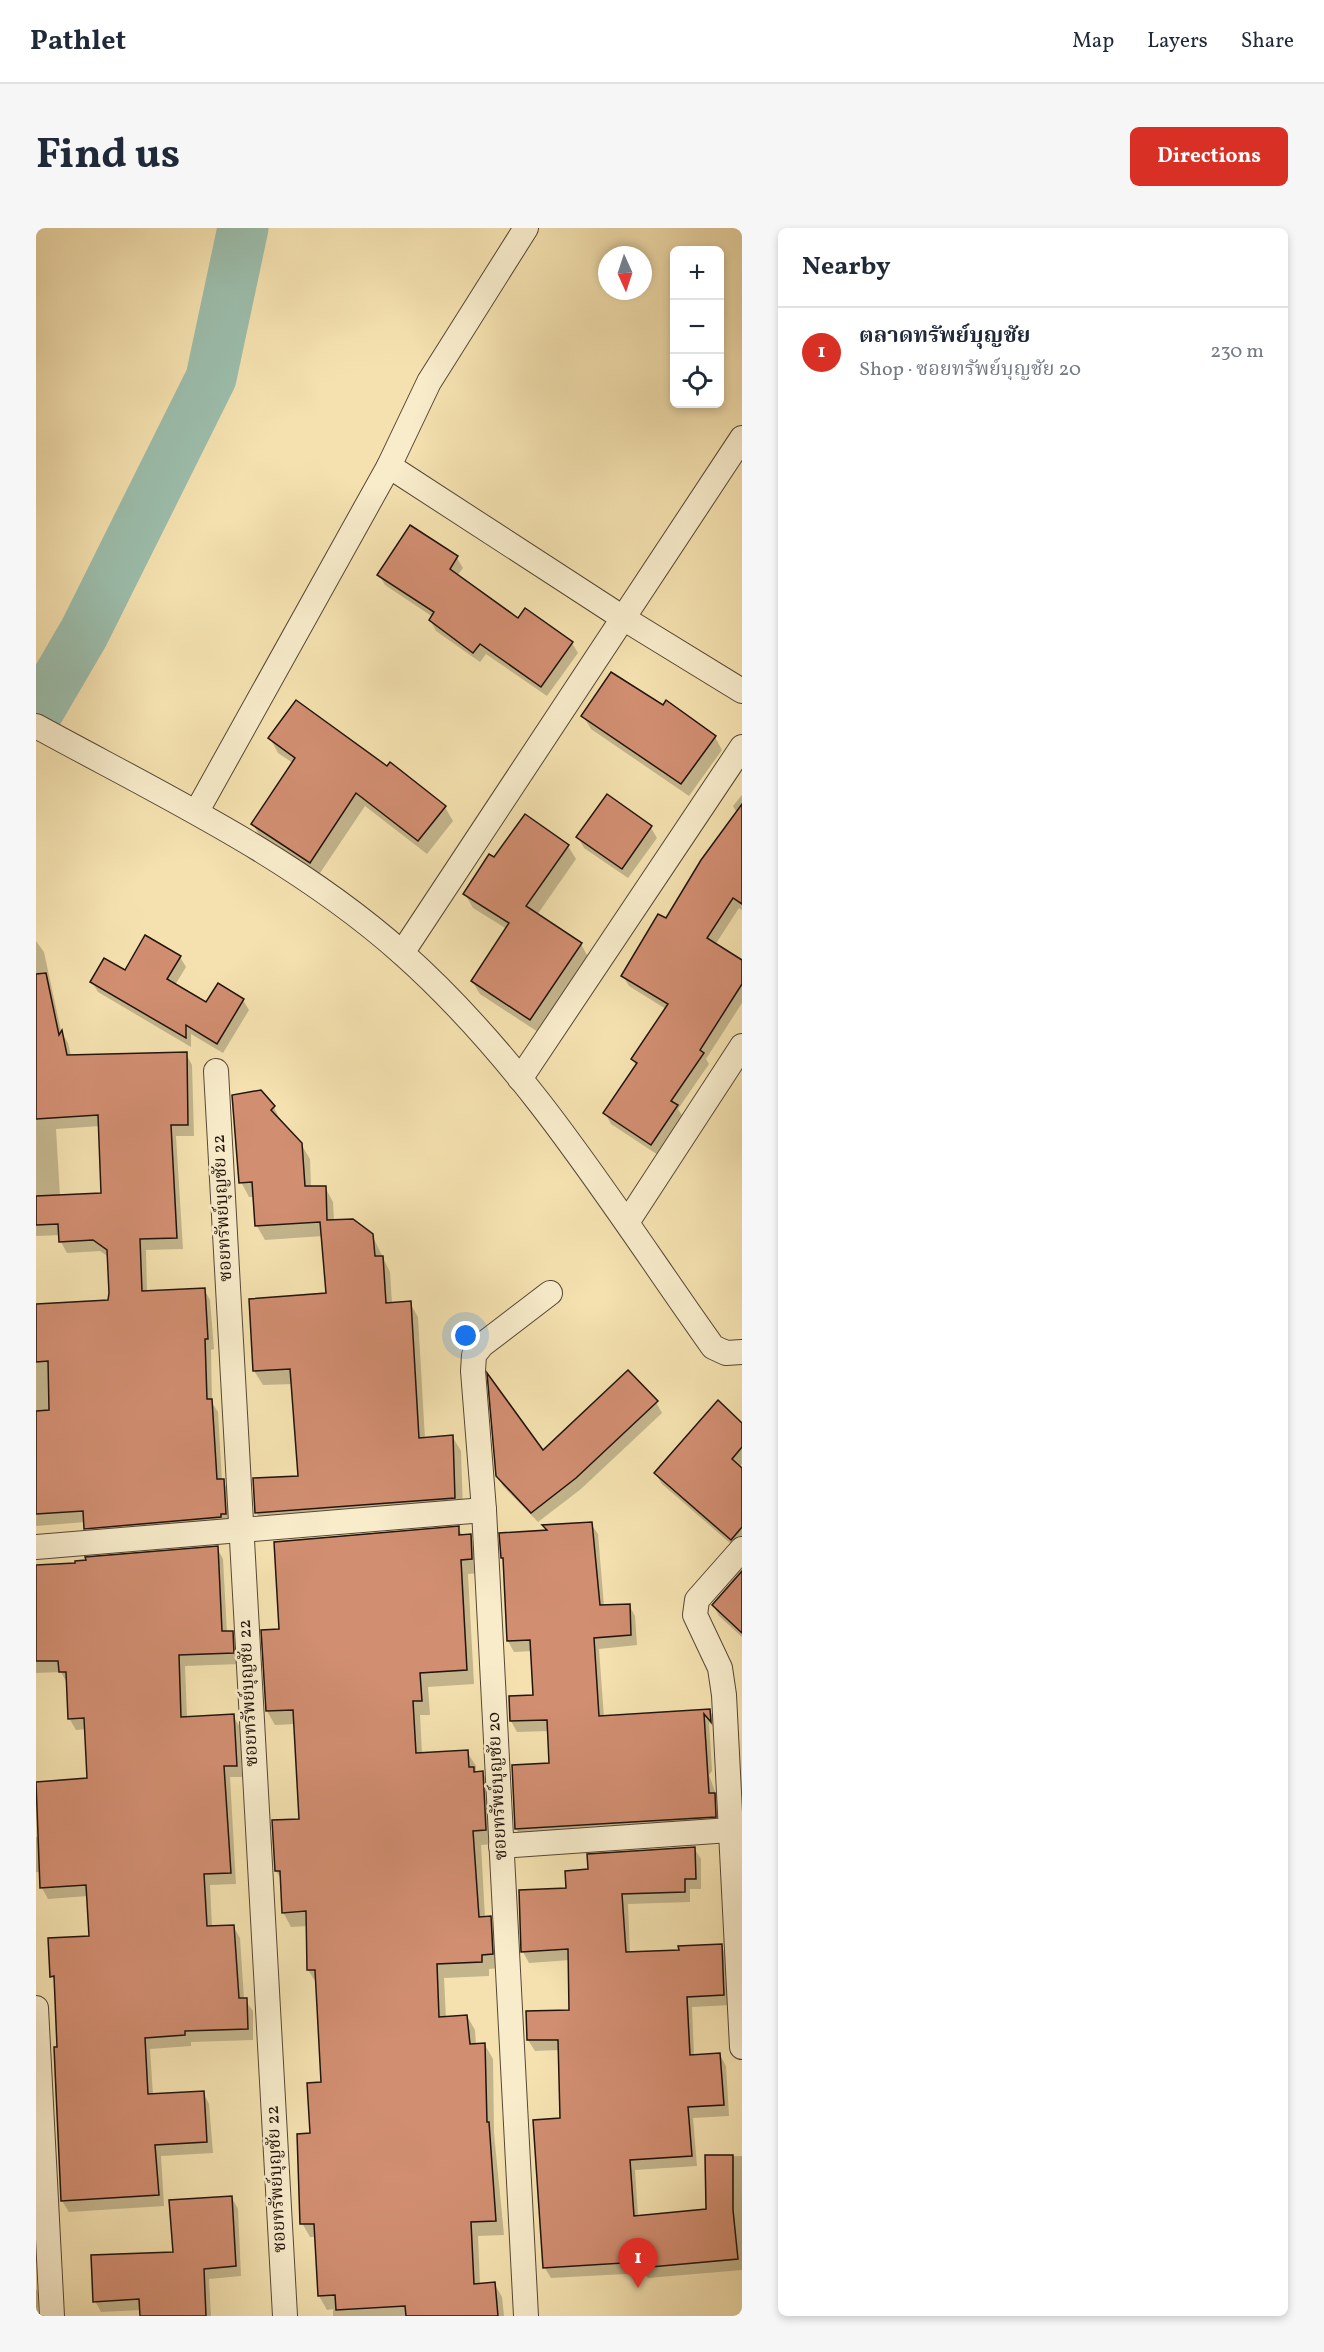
<!DOCTYPE html>
<meta charset="utf-8">
<style>
body{margin:0;font-family:Vollkorn,"Noto Serif Thai",serif;background:#f6f6f7;color:#1f2937}
.controls{position:absolute;right:18px;top:18px;display:grid;overflow:hidden;border-radius:9px;box-shadow:0 3px 9px #0003}
.controls button{width:54px;height:54px;display:grid;place-items:center;padding:0;border:0;border-bottom:2px solid #e0e1e3;background:#fff;color:#1f2937;font:30px sans-serif}
.compass{position:absolute;left:562px;top:18px;width:54px;height:54px;border-radius:50%;background:#fff;box-shadow:0 3px 9px #0003;rotate:177deg}
.you{position:absolute;left:430px;top:1108px;width:21px;height:21px;margin:-15px;border:4px solid #fff;border-radius:50%;background:#1a73e8;box-shadow:0 0 0 9px #1a73e833}
.badge{display:grid;place-items:center;width:39px;height:39px;border-radius:50%;background:#d93025;color:#fff;font-size:20px;font-weight:700}
.pin{position:absolute;translate:-50% -50px;filter:drop-shadow(0 2px 3px #0008)}
.pin::after{content:'';position:absolute;top:32px;width:21px;height:18px;background:inherit;clip-path:polygon(0 0,100% 0,50% 100%)}
.list{margin:0;padding:0;list-style:none}
h2{display:flex;justify-content:space-between;align-items:center;height:78px;margin:0;padding:0 24px;font-size:26px}
h2 small{font-size:20px;font-weight:400;color:#747a83}
.list li{display:grid;grid-template-columns:39px 1fr auto;gap:18px;align-items:center;box-sizing:border-box;height:90px;padding:0 24px;border-top:2px solid #e0e1e3}
.list b{display:block;font-size:22px;white-space:nowrap}
.list p{margin:0;font-size:20px;white-space:nowrap;color:#747a83}
.list em{font-size:20px;font-style:normal;color:#747a83}
.icon{flex:none;width:33px;height:33px;fill:none;stroke:currentColor;stroke-width:2;stroke-linecap:round;stroke-linejoin:round}
.map{position:relative;flex:none;width:706px;height:2088px;overflow:hidden;border-radius:9px}
header{display:flex;align-items:center;gap:36px;box-sizing:border-box;height:84px;padding:0 30px;background:#fff;border-bottom:2px solid #e0e1e3}
header strong{font-size:28px}
nav{display:flex;gap:33px;margin-inline-start:auto;font-size:21px}
.intro{display:flex;align-items:center;justify-content:space-between;box-sizing:border-box;height:144px;padding:0 36px}
h1{margin:0;font-size:42px}
.button{padding:15px 27px;border-radius:9px;background:#d93025;color:#fff;font-size:21px;font-weight:700}
main{display:flex;gap:36px;padding:0 36px}
aside{flex:1;background:#fff;border-radius:9px;box-shadow:0 3px 9px #0003}
.map>svg:first-child{display:block}
.shadow{fill:#0003;fill-rule:evenodd}
.lines{fill:none;stroke-linecap:round;stroke-linejoin:round}
.river{stroke:#9cbeac;stroke-width:51}
.building{fill:#d18e71;stroke:#21140c;stroke-width:1.5}
.street-casing{stroke:#564735;stroke-width:26}
.street{stroke:#f8eccb;stroke-width:24}
.labels{text-anchor:middle;dominant-baseline:central;stroke-width:5;stroke-linejoin:round;paint-order:stroke}
.street-label{font-size:18px;fill:#21140c;stroke:#f8eccb}
</style>
<header>
<strong>Pathlet</strong>
<nav><a>Map</a><a>Layers</a><a>Share</a></nav>
</header>
<div class="intro"><h1>Find us</h1><a class="button">Directions</a></div>
<main>
<div class="map">
<svg width="706" height="2088" viewBox="0 0 706 2088">
<rect width="100%" height="100%" fill="#f4e1af"/>
<filter id="stains"><feTurbulence type="fractalNoise" baseFrequency=".00333" numOctaves="4"/><feColorMatrix values="0 0 0 0 .2 0 0 0 0 .09 0 0 0 0 .02 0 0 0 .5 -.17"/></filter>
<radialGradient id="worn" r=".72"><stop offset=".6" stop-color="#630" stop-opacity="0"/><stop offset="1" stop-color="#630" stop-opacity=".3"/></radialGradient>
<g class="shadow">
<path d="M 421,330 L 427,340 L 421,348 L 482,392 L 536,415 L 542,425 L 511,468 L 450,426 L 444,434 L 400,403 L 394,392 L 397,389 L 349,357 L 343,347 Z"/>
<path d="M 547,488 L 679,509 L 686,522 L 653,568 L 555,501 Z"/>
<path d="M 234,510 L 352,540 L 409,579 L 417,593 L 391,626 L 329,578 L 282,648 L 225,610 L 217,596 L 257,535 L 242,525 Z"/>
<path d="M 706,567 L 706,682 L 703,680 L 679,717 L 706,733 L 706,775 L 670,831 L 673,836 L 642,881 L 647,889 L 622,927 L 575,896 L 569,885 L 601,839 L 596,831 L 630,781 L 593,758 L 587,748 L 631,692 L 701,585 L 697,578 Z"/>
<path d="M 615,600 L 621,610 L 592,650 L 548,620 L 542,609 Z"/>
<path d="M 532,618 L 540,631 L 501,687 L 545,716 L 552,729 L 502,804 L 444,766 L 436,753 L 471,701 L 437,680 L 429,666 L 459,631 Z"/>
<path d="M 0,713 L 8,724 L 25,803 L 32,815 L 35,828 L 150,826 L 156,837 L 158,908 L 140,908 L 147,1021 L 110,1022 L 111,1064 L 168,1061 L 174,1072 L 178,1121 L 175,1122 L 176,1175 L 182,1184 L 186,1253 L 194,1264 L 196,1297 L 56,1311 L 49,1294 L 0,1298 L 0,1077 L 73,1074 L 73,1029 L 64,1023 L 31,1025 L 25,1014 L 24,1007 L 0,1008 ZM 64,898 L 66,966 L 24,968 L 20,901 Z"/>
<path d="M 144,729 L 150,739 L 139,757 L 170,776 L 207,772 L 213,782 L 187,825 L 155,806 L 155,819 L 62,764 L 56,754 Z"/>
<path d="M 197,868 L 238,879 L 245,895 L 265,916 L 274,931 L 275,959 L 289,959 L 297,974 L 298,993 L 336,1007 L 354,1044 L 356,1076 L 374,1075 L 382,1089 L 389,1211 L 416,1208 L 425,1223 L 427,1284 L 229,1299 L 220,1284 L 264,1249 L 257,1156 L 227,1157 L 218,1143 L 291,1067 L 287,1008 L 229,1012 L 221,998 L 219,969 L 213,969 L 205,954 Z"/>
<path d="M 620,1174 L 626,1185 L 545,1261 L 502,1294 L 467,1258 L 461,1247 Z"/>
<path d="M 706,1197 L 706,1236 L 703,1239 L 706,1242 L 706,1320 L 702,1322 L 626,1256 L 619,1245 Z"/>
<path d="M 555,1296 L 562,1306 L 568,1378 L 593,1377 L 599,1388 L 601,1417 L 563,1421 L 568,1490 L 674,1483 L 680,1493 L 680,1502 L 673,1494 L 676,1543 L 673,1547 L 684,1577 L 685,1599 L 487,1611 L 480,1601 L 515,1536 L 513,1503 L 481,1504 L 475,1493 L 499,1468 L 496,1423 L 478,1424 L 472,1413 L 469,1334 L 466,1329 L 512,1304 L 509,1298 Z"/>
<path d="M 422,1300 L 427,1308 L 434,1308 L 442,1322 L 444,1345 L 432,1346 L 438,1456 L 392,1459 L 394,1487 L 384,1487 L 386,1526 L 431,1524 L 440,1538 L 440,1545 L 447,1545 L 455,1559 L 458,1616 L 445,1617 L 449,1690 L 454,1690 L 462,1704 L 464,1740 L 453,1741 L 453,1748 L 408,1750 L 410,1790 L 431,1788 L 439,1802 L 440,1817 L 449,1817 L 457,1831 L 458,1905 L 468,2007 L 442,2008 L 444,2056 L 458,2055 L 466,2069 L 468,2088 L 297,2088 L 297,2081 L 291,2082 L 283,2068 L 280,2009 L 274,2009 L 266,1995 L 275,1907 L 287,1856 L 281,1756 L 272,1742 L 272,1698 L 255,1699 L 247,1684 L 246,1652 L 240,1643 L 264,1592 L 259,1496 L 239,1497 L 231,1483 L 227,1403 L 244,1403 Z"/>
<path d="M 181,1320 L 187,1331 L 191,1405 L 196,1405 L 202,1416 L 204,1436 L 149,1438 L 151,1490 L 197,1488 L 204,1499 L 206,1549 L 194,1549 L 200,1656 L 174,1657 L 176,1699 L 197,1698 L 204,1710 L 208,1771 L 217,1783 L 217,1812 L 155,1814 L 155,1818 L 114,1821 L 117,1867 L 167,1864 L 173,1876 L 177,1925 L 125,1928 L 128,1978 L 33,1984 L 26,1973 L 19,1850 L 22,1849 L 23,1821 L 20,1755 L 16,1748 L 54,1710 L 52,1668 L 12,1671 L 6,1660 L 5,1644 L 0,1644 L 0,1609 L 6,1609 L 53,1552 L 50,1501 L 40,1502 L 33,1490 L 31,1455 L 25,1444 L 0,1445 L 0,1339 Z"/>
<path d="M 706,1345 L 706,1409 L 683,1388 L 677,1377 Z"/>
<path d="M 658,1620 L 665,1631 L 665,1661 L 654,1661 L 654,1674 L 592,1676 L 594,1726 L 644,1724 L 685,1718 L 691,1728 L 694,1777 L 656,1779 L 658,1828 L 684,1827 L 690,1838 L 693,1888 L 657,1890 L 661,1938 L 599,1942 L 602,1989 L 671,1983 L 670,1929 L 706,1928 L 706,2042 L 612,2050 L 608,2045 L 515,2050 L 509,2040 L 526,1892 L 523,1822 L 499,1823 L 492,1812 L 535,1783 L 534,1732 L 493,1735 L 487,1724 L 553,1642 Z"/>
<path d="M 196,1970 L 202,1981 L 205,2048 L 173,2051 L 175,2088 L 105,2088 L 105,2082 L 65,2084 L 59,2073 L 138,2025 Z"/>
<path d="M 0,2061 L 2,2064 L 2,2088 L 0,2088 Z"/>
</g>
<g class="lines">
<path class="river" d="M 0,487 L 48,405 L 175,150 L 207,0"/>
</g>
<g class="building">
<path d="M 374,297 L 422,328 L 414,341 L 482,390 L 489,380 L 537,414 L 505,459 L 444,416 L 437,425 L 393,392 L 398,384 L 341,347 Z"/>
<path d="M 575,444 L 627,477 L 630,472 L 680,508 L 645,556 L 545,488 Z"/>
<path d="M 260,472 L 351,538 L 354,534 L 410,578 L 382,613 L 320,565 L 274,635 L 215,596 L 259,530 L 232,510 Z"/>
<path d="M 571,566 L 616,598 L 586,641 L 540,609 Z"/>
<path d="M 706,576 L 706,676 L 697,670 L 671,710 L 706,732 L 706,756 L 664,822 L 668,825 L 635,873 L 642,877 L 615,917 L 567,885 L 601,835 L 595,831 L 632,776 L 585,748 L 622,686 L 630,690 L 665,632 Z"/>
<path d="M 489,586 L 533,617 L 490,678 L 546,715 L 494,792 L 435,753 L 473,695 L 427,666 L 453,626 L 458,629 Z"/>
<path d="M 109,707 L 145,728 L 131,751 L 170,774 L 182,755 L 208,771 L 181,816 L 150,797 L 150,810 L 54,754 L 68,730 L 89,742 Z"/>
<path d="M 10,745 L 23,807 L 26,802 L 31,827 L 151,824 L 152,897 L 135,897 L 141,1010 L 104,1011 L 106,1063 L 169,1060 L 172,1111 L 169,1111 L 171,1171 L 176,1171 L 181,1251 L 188,1251 L 190,1286 L 185,1286 L 185,1289 L 48,1301 L 47,1283 L 0,1286 L 0,1183 L 13,1182 L 12,1133 L 0,1134 L 0,1076 L 72,1072 L 73,1065 L 71,1022 L 57,1012 L 23,1014 L 22,996 L 0,997 L 0,968 L 65,965 L 62,887 L 0,891 L 0,746 Z"/>
<path d="M 225,862 L 239,878 L 235,882 L 266,915 L 269,958 L 290,958 L 291,992 L 317,991 L 337,1006 L 339,1028 L 347,1028 L 350,1075 L 375,1073 L 383,1210 L 417,1207 L 419,1270 L 219,1285 L 217,1250 L 262,1248 L 254,1141 L 217,1143 L 213,1071 L 290,1065 L 284,994 L 219,998 L 216,954 L 203,955 L 196,867 Z"/>
<path d="M 592,1142 L 622,1173 L 540,1250 L 495,1285 L 460,1248 L 451,1145 L 507,1222 Z"/>
<path d="M 682,1172 L 706,1195 L 706,1219 L 696,1231 L 706,1240 L 706,1299 L 695,1312 L 618,1245 Z"/>
<path d="M 556,1294 L 564,1377 L 594,1376 L 595,1407 L 558,1410 L 563,1488 L 674,1481 L 675,1494 L 668,1486 L 673,1565 L 679,1565 L 680,1589 L 479,1601 L 476,1537 L 513,1535 L 511,1492 L 474,1493 L 473,1468 L 497,1467 L 494,1412 L 471,1413 L 467,1330 L 465,1330 L 463,1305 L 511,1302 L 506,1297 Z"/>
<path d="M 423,1298 L 423,1307 L 435,1306 L 436,1331 L 425,1332 L 431,1442 L 384,1445 L 386,1473 L 377,1473 L 380,1525 L 432,1522 L 433,1539 L 438,1539 L 438,1544 L 447,1543 L 450,1602 L 437,1603 L 443,1689 L 455,1688 L 457,1726 L 446,1727 L 446,1734 L 401,1736 L 403,1789 L 431,1787 L 434,1816 L 449,1815 L 451,1894 L 453,1894 L 460,1993 L 435,1994 L 438,2056 L 459,2054 L 462,2088 L 370,2088 L 369,2078 L 300,2082 L 299,2067 L 282,2068 L 278,1996 L 264,1996 L 261,1906 L 274,1905 L 271,1855 L 285,1854 L 279,1742 L 271,1742 L 270,1683 L 246,1685 L 244,1643 L 239,1643 L 236,1592 L 263,1591 L 257,1482 L 230,1483 L 225,1402 L 243,1401 L 238,1314 Z"/>
<path d="M 182,1318 L 186,1403 L 197,1403 L 198,1425 L 143,1427 L 145,1489 L 198,1486 L 201,1538 L 188,1538 L 195,1645 L 168,1646 L 171,1698 L 198,1697 L 203,1770 L 211,1770 L 212,1801 L 149,1803 L 149,1807 L 109,1810 L 112,1866 L 168,1863 L 171,1914 L 119,1917 L 123,1967 L 25,1973 L 18,1819 L 21,1819 L 18,1748 L 14,1749 L 12,1710 L 53,1708 L 50,1657 L 4,1660 L 0,1554 L 51,1550 L 48,1490 L 32,1491 L 30,1444 L 23,1444 L 22,1433 L 0,1433 L 0,1337 L 39,1335 L 39,1333 L 50,1332 L 49,1329 Z"/>
<path d="M 706,1343 L 706,1405 L 676,1377 Z"/>
<path d="M 659,1619 L 660,1651 L 649,1651 L 649,1664 L 586,1666 L 590,1724 L 643,1722 L 642,1718 L 686,1716 L 688,1767 L 651,1769 L 654,1827 L 684,1825 L 688,1877 L 652,1879 L 656,1928 L 594,1932 L 598,1988 L 670,1981 L 669,1927 L 697,1927 L 697,1982 L 702,2031 L 604,2040 L 603,2034 L 507,2040 L 497,1892 L 524,1890 L 522,1812 L 491,1812 L 490,1783 L 533,1782 L 532,1721 L 485,1724 L 483,1662 L 530,1660 L 529,1643 L 552,1641 L 551,1626 Z"/>
<path d="M 196,1968 L 200,2038 L 168,2041 L 170,2088 L 104,2088 L 103,2071 L 57,2074 L 55,2027 L 137,2024 L 133,1972 Z"/>
</g>
<g class="lines">
<g class="street-casing">
<g id="street">
<path d="M 490,0 L 393,154 L 353,238 L 587,390 L 706,463"/>
<path d="M 0,498 C 126,567 258,629 366,725 C 493,838 580,983 677,1119 L 690,1125 L 706,1124"/>
<path d="M 161,583 L 353,238"/>
<path d="M 366,725 L 706,210"/>
<path d="M 180,843 L 249,2088"/>
<path d="M 484,851 L 706,519"/>
<path d="M 592,993 L 706,818"/>
<path d="M 0,1319 L 448,1282"/>
<path d="M 706,1321 L 661,1372 L 659,1387 L 684,1440 L 688,1467 L 706,1819"/>
<path d="M 465,1618 L 694,1602"/>
<path d="M 0,1780 L 16,2088"/>
<path d="M 490,2088 L 448,1282 L 437,1143 L 438,1127 L 446,1117 L 514,1065"/>
</g>
</g>
<use href="#street" class="street"/>
</g>
<g class="labels">
<g class="street-label">
<text transform="translate(187 980) rotate(-93)">ซอยทรัพย์บุญชัย 22</text>
<text transform="translate(213 1465) rotate(-93)">ซอยทรัพย์บุญชัย 22</text>
<text transform="translate(462 1558) rotate(-93)">ซอยทรัพย์บุญชัย 20</text>
<text transform="translate(241 1951) rotate(-93)">ซอยทรัพย์บุญชัย 22</text>
</g>
</g>
<rect width="100%" height="100%" filter="url(#stains)"/>
<rect width="100%" height="100%" fill="url(#worn)"/>
</svg>
<div class="controls">
<button>+</button>
<button>−</button>
<button><svg class="icon" aria-label="locate" viewBox="0 0 24 24"><circle cx="12" cy="12" r="6"/><path d="M12 2v4M12 18v4M2 12h4M18 12h4"/></svg></button>
</div>
<svg class="compass" viewBox="-18 -18 36 36"><path d="M0-13l5 13h-10z" fill="#e53935"/><path d="M0 13l5-13h-10z" fill="#747a83"/></svg>
<div class="you"></div>
<div class="pin badge" style="left:602px;top:2060px">1</div>
</div>
<aside>
<h2>Nearby<small></small></h2>
<ul class="list">
<li><span class="badge">1</span><div><b>ตลาดทรัพย์บุญชัย</b><p>Shop · ซอยทรัพย์บุญชัย 20</p></div><em>230 m</em></li>
</ul>
</aside>
</main>
